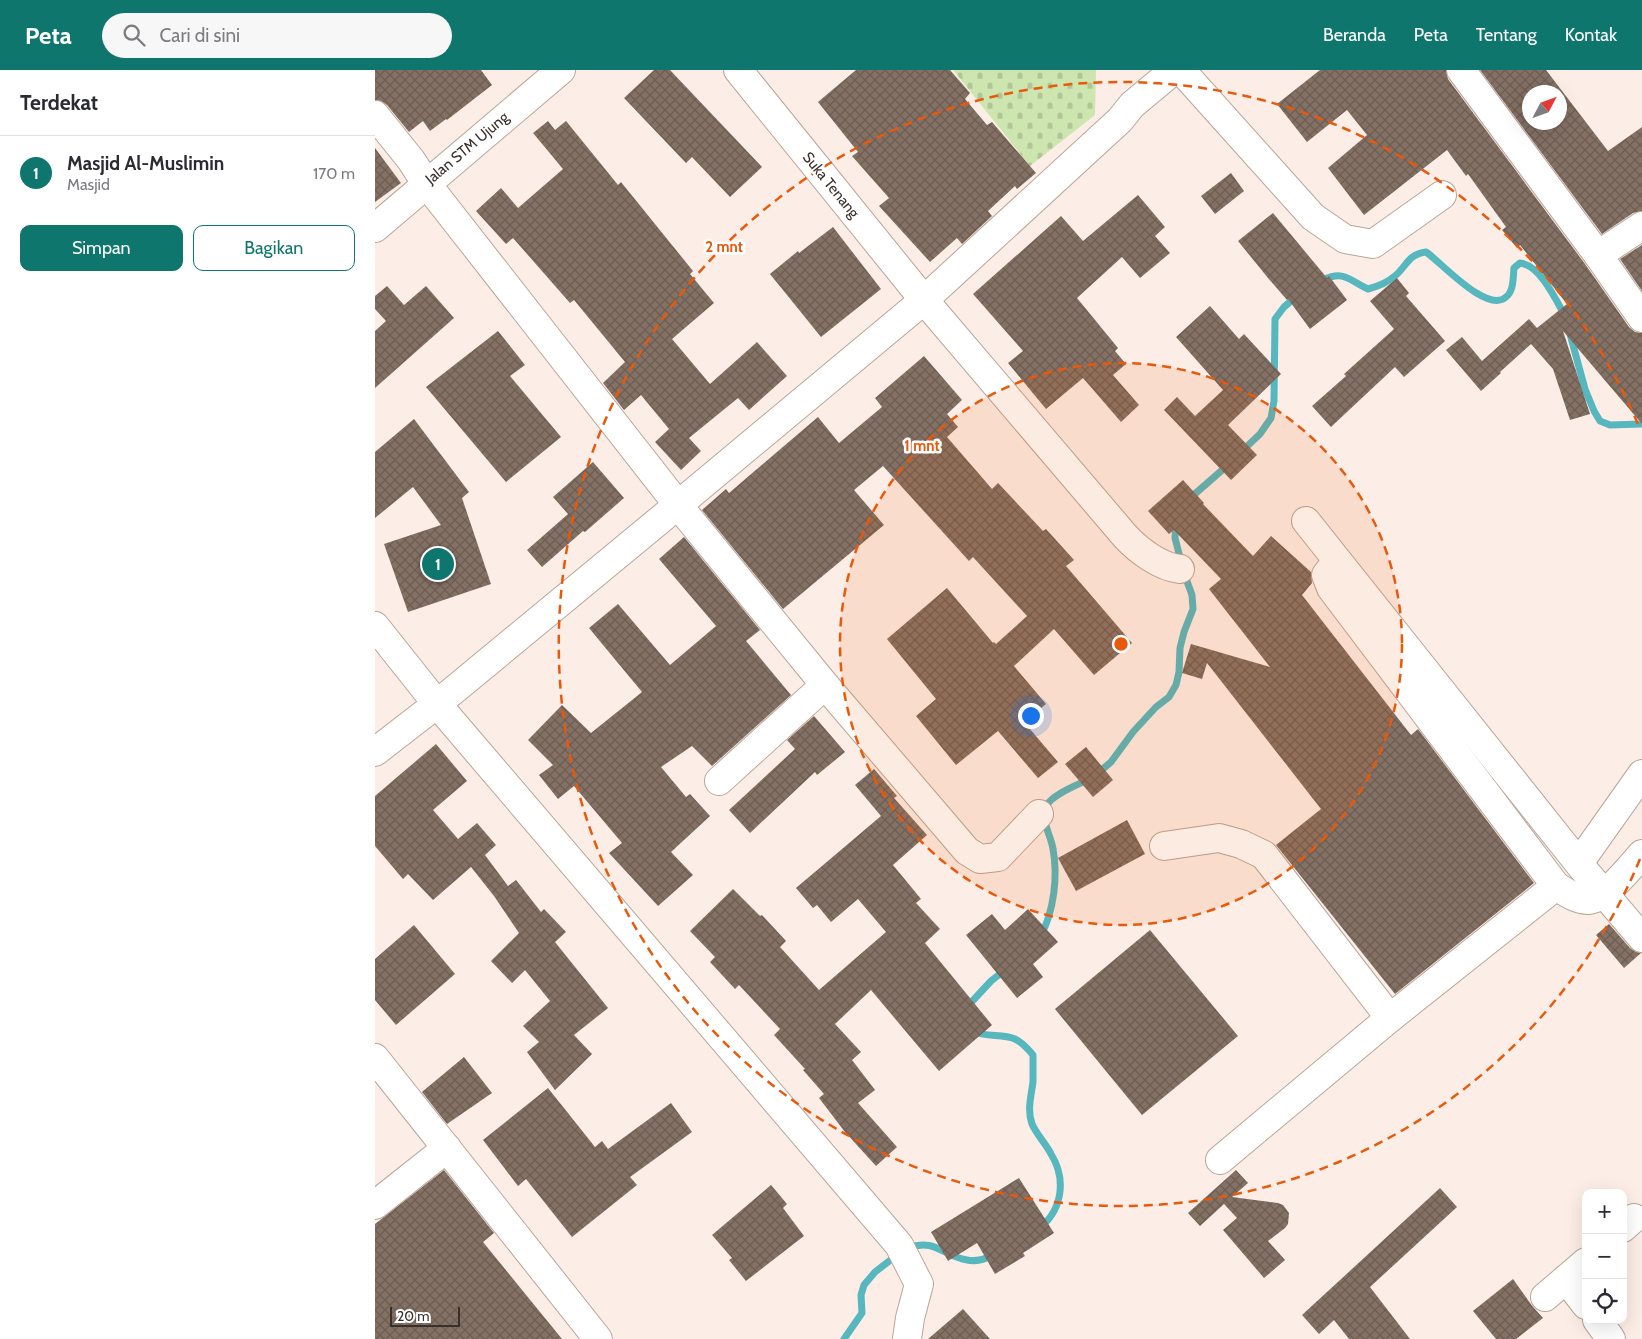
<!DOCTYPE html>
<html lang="id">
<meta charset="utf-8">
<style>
body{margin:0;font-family:Cabin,sans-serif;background:#f7f7f7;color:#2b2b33}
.controls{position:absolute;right:15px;bottom:15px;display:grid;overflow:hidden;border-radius:10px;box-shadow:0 5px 20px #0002}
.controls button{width:45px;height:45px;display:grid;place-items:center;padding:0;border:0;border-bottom:1px solid #e1e1e2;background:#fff;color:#2b2b33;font:25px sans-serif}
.compass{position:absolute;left:1147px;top:15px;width:45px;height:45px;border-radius:50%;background:#fff;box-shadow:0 5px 20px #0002;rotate:49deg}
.scale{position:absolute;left:15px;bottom:12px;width:70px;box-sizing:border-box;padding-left:5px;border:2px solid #38302b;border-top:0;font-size:14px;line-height:18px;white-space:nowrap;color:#38302b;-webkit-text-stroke:4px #fff;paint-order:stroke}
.you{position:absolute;left:655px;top:645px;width:18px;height:18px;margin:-12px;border:4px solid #fff;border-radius:50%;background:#1a73e8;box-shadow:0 0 0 8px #1a73e833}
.badge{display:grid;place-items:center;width:32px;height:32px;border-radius:50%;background:#0f766e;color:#fff;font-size:16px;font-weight:700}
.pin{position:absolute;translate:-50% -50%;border:2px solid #fff;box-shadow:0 1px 5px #0006}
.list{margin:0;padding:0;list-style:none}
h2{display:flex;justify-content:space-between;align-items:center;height:65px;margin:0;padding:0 20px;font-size:21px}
h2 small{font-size:16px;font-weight:400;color:#7c7c81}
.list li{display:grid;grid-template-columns:32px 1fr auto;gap:15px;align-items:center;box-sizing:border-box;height:75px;padding:0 20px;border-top:1px solid #e1e1e2}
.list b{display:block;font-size:19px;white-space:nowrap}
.list p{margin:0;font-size:16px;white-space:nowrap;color:#7c7c81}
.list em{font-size:16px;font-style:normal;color:#7c7c81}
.actions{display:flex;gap:10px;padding:15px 20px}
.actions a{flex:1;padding:11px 0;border:1px solid #0f766e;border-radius:10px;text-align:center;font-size:18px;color:#0f766e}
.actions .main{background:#0f766e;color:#fff}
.icon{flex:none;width:28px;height:28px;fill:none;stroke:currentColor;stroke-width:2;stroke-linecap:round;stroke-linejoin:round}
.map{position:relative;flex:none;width:1267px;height:1269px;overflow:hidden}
header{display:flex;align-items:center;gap:30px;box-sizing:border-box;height:70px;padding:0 25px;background:#0f766e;color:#fff}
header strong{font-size:24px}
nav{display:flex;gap:28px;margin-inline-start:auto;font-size:18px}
.search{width:350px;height:45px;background:#f7f7f7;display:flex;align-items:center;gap:12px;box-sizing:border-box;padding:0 18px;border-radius:28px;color:#7c7c81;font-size:19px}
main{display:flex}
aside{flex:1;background:#fff}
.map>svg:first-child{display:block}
.cemetery{fill:url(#cemetery-stones)}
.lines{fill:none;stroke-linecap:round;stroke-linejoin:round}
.stream{stroke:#56b7bf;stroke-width:7}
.building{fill:url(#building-cross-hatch);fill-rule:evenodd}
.minor-casing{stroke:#b9a598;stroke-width:30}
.minor{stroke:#fff;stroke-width:28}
.ring{fill:none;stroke:#e8590c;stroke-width:2.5;stroke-dasharray:9 6}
.labels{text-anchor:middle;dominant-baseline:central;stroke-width:5;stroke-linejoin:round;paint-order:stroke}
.street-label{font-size:15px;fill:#38302b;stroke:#fff}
.centre{fill:#e8590c;stroke:#fff;stroke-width:2.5}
.ring-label{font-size:15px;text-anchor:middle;font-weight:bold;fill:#e8590c;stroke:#fff;stroke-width:5;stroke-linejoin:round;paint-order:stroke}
</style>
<header>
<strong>Peta</strong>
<div class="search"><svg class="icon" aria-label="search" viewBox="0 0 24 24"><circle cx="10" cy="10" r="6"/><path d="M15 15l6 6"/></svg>Cari di sini</div>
<nav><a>Beranda</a><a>Peta</a><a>Tentang</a><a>Kontak</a></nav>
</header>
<main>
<aside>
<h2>Terdekat<small></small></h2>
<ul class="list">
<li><span class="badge">1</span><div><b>Masjid Al-Muslimin</b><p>Masjid</p></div><em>170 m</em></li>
</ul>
<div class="actions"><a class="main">Simpan</a><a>Bagikan</a></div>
</aside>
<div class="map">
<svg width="1267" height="1269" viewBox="0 0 1267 1269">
<defs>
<pattern id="cemetery-stones" width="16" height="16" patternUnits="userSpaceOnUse" patternTransform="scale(1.25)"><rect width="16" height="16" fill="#cde5af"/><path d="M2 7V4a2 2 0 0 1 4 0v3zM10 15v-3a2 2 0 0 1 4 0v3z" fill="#b1c597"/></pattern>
<pattern id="building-cross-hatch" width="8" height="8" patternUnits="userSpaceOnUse" patternTransform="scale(1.25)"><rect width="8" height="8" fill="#847165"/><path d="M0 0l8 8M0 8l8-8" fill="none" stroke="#6d5d53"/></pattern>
</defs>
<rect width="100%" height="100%" fill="#fceee6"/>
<path class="cemetery" d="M 578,0 L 721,0 L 720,45 L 655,96 Z"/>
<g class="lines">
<g class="stream">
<path d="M 948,210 C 969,200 974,210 993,219 C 1004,216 1012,213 1021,205 C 1032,195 1034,184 1051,182 C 1067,193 1112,244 1131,227 C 1139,221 1138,207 1139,198 L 1145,193 C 1165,195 1181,230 1190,246"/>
<path d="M 1195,264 L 1210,319 L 1219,341 L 1225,351 L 1235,355 L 1267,354"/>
<path d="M 866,382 L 885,364 L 896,348 L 899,331 L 900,249 L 909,237 L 922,226"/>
<path d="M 814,429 L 853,395"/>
<path d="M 723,703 L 736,692 L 758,662 L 781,637 L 794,627 L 801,615 L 804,602 L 805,578 L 809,562 L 818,539 L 817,525 L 809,503 L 800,468 L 801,453"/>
<path d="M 666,865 C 679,841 683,806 678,779 C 676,765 664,748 672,735 C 678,724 703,715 714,709"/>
<path d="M 591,938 L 616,911 L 630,900"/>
<path d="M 598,961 C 611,968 627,963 640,969 C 648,973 653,979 658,985 C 658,994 658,1003 658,1012 C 656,1027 652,1040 657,1054 C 662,1065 671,1074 676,1084 C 691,1108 688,1138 666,1157"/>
<path d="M 533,1178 C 561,1168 567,1186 592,1190 C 602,1192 610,1189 619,1185"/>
<path d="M 469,1269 L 487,1243 L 486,1225 L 489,1215 L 500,1202 L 522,1185"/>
</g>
</g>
<g class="building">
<path d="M 0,0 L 106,0 L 117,15 L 72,50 L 71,49 L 55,61 L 48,51 L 34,62 L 12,35 L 6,31 L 0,30 Z"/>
<path d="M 279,0 L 295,0 L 387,97 L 355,127 L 317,87 L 311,93 L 249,28 Z"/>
<path d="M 481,0 L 575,0 L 595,23 L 590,29 L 612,55 L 617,52 L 661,103 L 642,119 L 640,116 L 613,141 L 617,146 L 587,174 L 582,168 L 555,192 L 504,136 L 514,128 L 477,86 L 483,82 L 443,32 Z"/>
<path d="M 945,0 L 1071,0 L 1073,9 L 1210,194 L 1254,257 L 1260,262 L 1267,263 L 1267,354 L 1188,261 L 1215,344 L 1195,350 L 1178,299 L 1156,274 L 1125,302 L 1126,303 L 1106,321 L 1071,280 L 1087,267 L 1107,291 L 1154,249 L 1162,258 L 1192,234 L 1145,175 L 1142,178 L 1127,160 L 1131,157 L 1093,104 L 1091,106 L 1072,80 L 989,145 L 953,98 L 992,65 L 972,40 L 932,72 L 902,34 Z"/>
<path d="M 1105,0 L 1171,0 L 1233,81 L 1267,57 L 1267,141 L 1258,143 L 1227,164 ZM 1154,22 L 1184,22 L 1184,52 L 1154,52 Z"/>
<path d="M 173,51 L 180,60 L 191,51 L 243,115 L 246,112 L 318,201 L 315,204 L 339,233 L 297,269 L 335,314 L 382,272 L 412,306 L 374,340 L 363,328 L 314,368 L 326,381 L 306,400 L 280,372 L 294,359 L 266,325 L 249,340 L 228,313 L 250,292 L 199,230 L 195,233 L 138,168 L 131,174 L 101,141 L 126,118 L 143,138 L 188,99 L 158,63 Z"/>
<path d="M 0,78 L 26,113 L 0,132 Z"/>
<path d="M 856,103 L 869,121 L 840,144 L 826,126 Z"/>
<path d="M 763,125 L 790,157 L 780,166 L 795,183 L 765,208 L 747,187 L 702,228 L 743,278 L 740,281 L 751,294 L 738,305 L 764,335 L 746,352 L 708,308 L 671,339 L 633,293 L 648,281 L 598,224 L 686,146 L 708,171 Z"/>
<path d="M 898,143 L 952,208 L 954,206 L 972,230 L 935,259 L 913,229 L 912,230 L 893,208 L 863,171 Z"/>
<path d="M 458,157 L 506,219 L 446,267 L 395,204 L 423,181 L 424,183 Z"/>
<path d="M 1267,175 L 1267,221 L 1245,189 Z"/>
<path d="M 1022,208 L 1034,223 L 1031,226 L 1070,271 L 1029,307 L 1020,297 L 956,357 L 937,336 L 971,306 L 969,304 L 1019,259 L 995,231 Z"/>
<path d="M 12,216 L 29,235 L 51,216 L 79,248 L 0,318 L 0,261 L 11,251 L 0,239 L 0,226 Z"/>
<path d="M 835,236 L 864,269 L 869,264 L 906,304 L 853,355 L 882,385 L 856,410 L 789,340 L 802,327 L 820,346 L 848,320 L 801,267 Z"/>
<path d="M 123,261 L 150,295 L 135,306 L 186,367 L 131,412 L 51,317 Z"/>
<path d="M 549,286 L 587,330 L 572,344 L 583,357 L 572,367 L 617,419 L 623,413 L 668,461 L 671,459 L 699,490 L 691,496 L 757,573 L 719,605 L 679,559 L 639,596 L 671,634 L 649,652 L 683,692 L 663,708 L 623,661 L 581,695 L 541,646 L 561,629 L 512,569 L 572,518 L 618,573 L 619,572 L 621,574 L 652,546 L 598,487 L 594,491 L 508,396 L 479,420 L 509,455 L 408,539 L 327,440 L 351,419 L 354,423 L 443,347 L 464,373 L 507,337 L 500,328 Z"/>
<path d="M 39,349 L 94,422 L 87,428 L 116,514 L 33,542 L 9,474 L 66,455 L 38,417 L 0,448 L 0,382 Z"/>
<path d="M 218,392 L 249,428 L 210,462 L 208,461 L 167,497 L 152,480 L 193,444 L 178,427 Z"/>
<path d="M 808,410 L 829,433 L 828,434 L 878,486 L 896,466 L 936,502 L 937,513 L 927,525 L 1036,665 L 1043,659 L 1159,813 L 1020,924 L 901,775 L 946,739 L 832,593 L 827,609 L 807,603 L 816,574 L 895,597 L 834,519 L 846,509 L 799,460 L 794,464 L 773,441 Z"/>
<path d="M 309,467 L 385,560 L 371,571 L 416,625 L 337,696 L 317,676 L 286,697 L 311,727 L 315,724 L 335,746 L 296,782 L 318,805 L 283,836 L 234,783 L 247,773 L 199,716 L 183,729 L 164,705 L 178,695 L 153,670 L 187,635 L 216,663 L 267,622 L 214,558 L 243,534 L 295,595 L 341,556 L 284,489 Z"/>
<path d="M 439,646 L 470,682 L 442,705 L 440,702 L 375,763 L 354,740 L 420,679 L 412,670 Z"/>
<path d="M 61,674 L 92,711 L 58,740 L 83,769 L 102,753 L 121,775 L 110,785 L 133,816 L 141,810 L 166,842 L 169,839 L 191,862 L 180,872 L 233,938 L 199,965 L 217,984 L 180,1020 L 152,982 L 164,972 L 148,956 L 175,931 L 150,900 L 137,913 L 116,891 L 144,863 L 119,826 L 96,797 L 58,830 L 33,804 L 28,809 L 0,776 L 0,726 Z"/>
<path d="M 711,677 L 738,710 L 718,727 L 690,694 Z"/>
<path d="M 499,699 L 522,726 L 519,728 L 552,765 L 518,795 L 546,829 L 541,833 L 565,859 L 550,873 L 617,955 L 564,1001 L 496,920 L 460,954 L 486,982 L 477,990 L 500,1020 L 483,1033 L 522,1077 L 501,1096 L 470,1062 L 444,1028 L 449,1024 L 428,1000 L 430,999 L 399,965 L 405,959 L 364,915 L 360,919 L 335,892 L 340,887 L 315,861 L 358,819 L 385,846 L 387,845 L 411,871 L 405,877 L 444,920 L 511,862 L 483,829 L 456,852 L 442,835 L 438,838 L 421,818 L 506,746 L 480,715 Z"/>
<path d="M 752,750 L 770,784 L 701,821 L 683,788 Z"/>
<path d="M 653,839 L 683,872 L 658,894 L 668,907 L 642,928 L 591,865 L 617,844 L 630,860 Z"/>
<path d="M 1234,854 L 1255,878 L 1261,882 L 1266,883 L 1249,898 L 1221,865 Z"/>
<path d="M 39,855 L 80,904 L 21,955 L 0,930 L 0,889 Z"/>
<path d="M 775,860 L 863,966 L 767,1045 L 680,939 Z"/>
<path d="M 89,987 L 117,1023 L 72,1054 L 47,1022 Z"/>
<path d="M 173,1018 L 220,1077 L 227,1071 L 233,1079 L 296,1033 L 317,1062 L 255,1107 L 262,1115 L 197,1167 L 151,1109 L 143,1116 L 108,1070 Z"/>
<path d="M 69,1100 L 119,1163 L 108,1172 L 187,1269 L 0,1269 L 0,1154 Z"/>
<path d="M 861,1100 L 873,1113 L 857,1127 L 903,1133 L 908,1135 L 914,1143 L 913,1154 L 910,1158 L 893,1171 L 910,1190 L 889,1208 L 848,1160 L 862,1148 L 849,1134 L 825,1156 L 813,1143 Z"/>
<path d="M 644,1108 L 679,1163 L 648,1183 L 650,1186 L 620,1204 L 602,1173 L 573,1191 L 556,1162 Z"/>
<path d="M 396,1115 L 412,1134 L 408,1138 L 429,1166 L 371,1211 L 354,1190 L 357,1188 L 337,1165 Z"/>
<path d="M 1065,1118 L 1082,1137 L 995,1217 L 1035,1269 L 974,1269 L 959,1250 L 944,1264 L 927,1245 Z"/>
<path d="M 1138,1209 L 1158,1237 L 1168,1248 L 1141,1269 L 1121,1269 L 1098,1241 Z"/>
<path d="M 588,1239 L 615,1269 L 553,1269 Z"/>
</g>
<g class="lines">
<g class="minor-casing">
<g id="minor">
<path d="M 363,0 L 549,230 L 750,466 C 763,480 785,497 805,499"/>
<path d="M 806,0 L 938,147 L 970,169 L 998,174 L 1067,125"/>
<path d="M 1086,0 L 1223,185 L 1267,156"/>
<path d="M 0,45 L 36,90 L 51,113 L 303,435 L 450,615 L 592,781 L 605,789 L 623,787 L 664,744"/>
<path d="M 0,158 L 186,0"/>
<path d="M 1223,185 L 1267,248"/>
<path d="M 931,451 L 1209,800 L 1267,868"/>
<path d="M 962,491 L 951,505 L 956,518 L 1181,816 C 1191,822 1201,830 1213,830 C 1230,830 1256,796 1267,784"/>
<path d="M 0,556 L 62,634 L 524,1175 L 544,1214 L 535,1248 L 532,1269"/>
<path d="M 0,682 L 62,634 L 303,435 L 549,230 L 745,50 L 757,35 L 799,0"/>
<path d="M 344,711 L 450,615"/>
<path d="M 789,776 L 844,768 L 866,774 L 889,785 L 1015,948"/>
<path d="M 1204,793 L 1267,704"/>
<path d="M 0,988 L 223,1269"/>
<path d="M 845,1090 L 1015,948 L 1181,816"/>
<path d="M 0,1135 L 72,1078"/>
<path d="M 1248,1158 L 1259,1148"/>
<path d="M 1191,1209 L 1211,1235"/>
<path d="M 1170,1227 L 1211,1192"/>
<path d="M 1222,1250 L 1236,1269"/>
</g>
</g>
<use href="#minor" class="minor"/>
</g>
<circle cx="746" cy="574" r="281" fill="#e8590c" fill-opacity=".12"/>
<g class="ring">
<circle cx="746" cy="574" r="281"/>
<path d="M1265 789A562 562 0 1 1 1265 359"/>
</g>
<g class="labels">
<g class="street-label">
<text transform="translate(92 78) rotate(-40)">Jalan STM Ujung</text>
<text transform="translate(456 115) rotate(51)">Suka Tenang</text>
</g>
</g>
<circle cx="746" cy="574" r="8" class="centre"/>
<g class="ring-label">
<text x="349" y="182">2 mnt</text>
<text x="547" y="381">1 mnt</text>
</g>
</svg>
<div class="controls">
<button>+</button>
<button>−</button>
<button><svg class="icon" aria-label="locate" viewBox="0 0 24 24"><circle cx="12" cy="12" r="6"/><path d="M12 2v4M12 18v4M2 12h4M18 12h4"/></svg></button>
</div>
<svg class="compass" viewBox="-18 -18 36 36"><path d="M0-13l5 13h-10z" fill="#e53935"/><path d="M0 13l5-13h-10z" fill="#7c7c81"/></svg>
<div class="scale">20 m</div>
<div class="you"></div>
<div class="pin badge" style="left:63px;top:494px">1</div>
</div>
</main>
